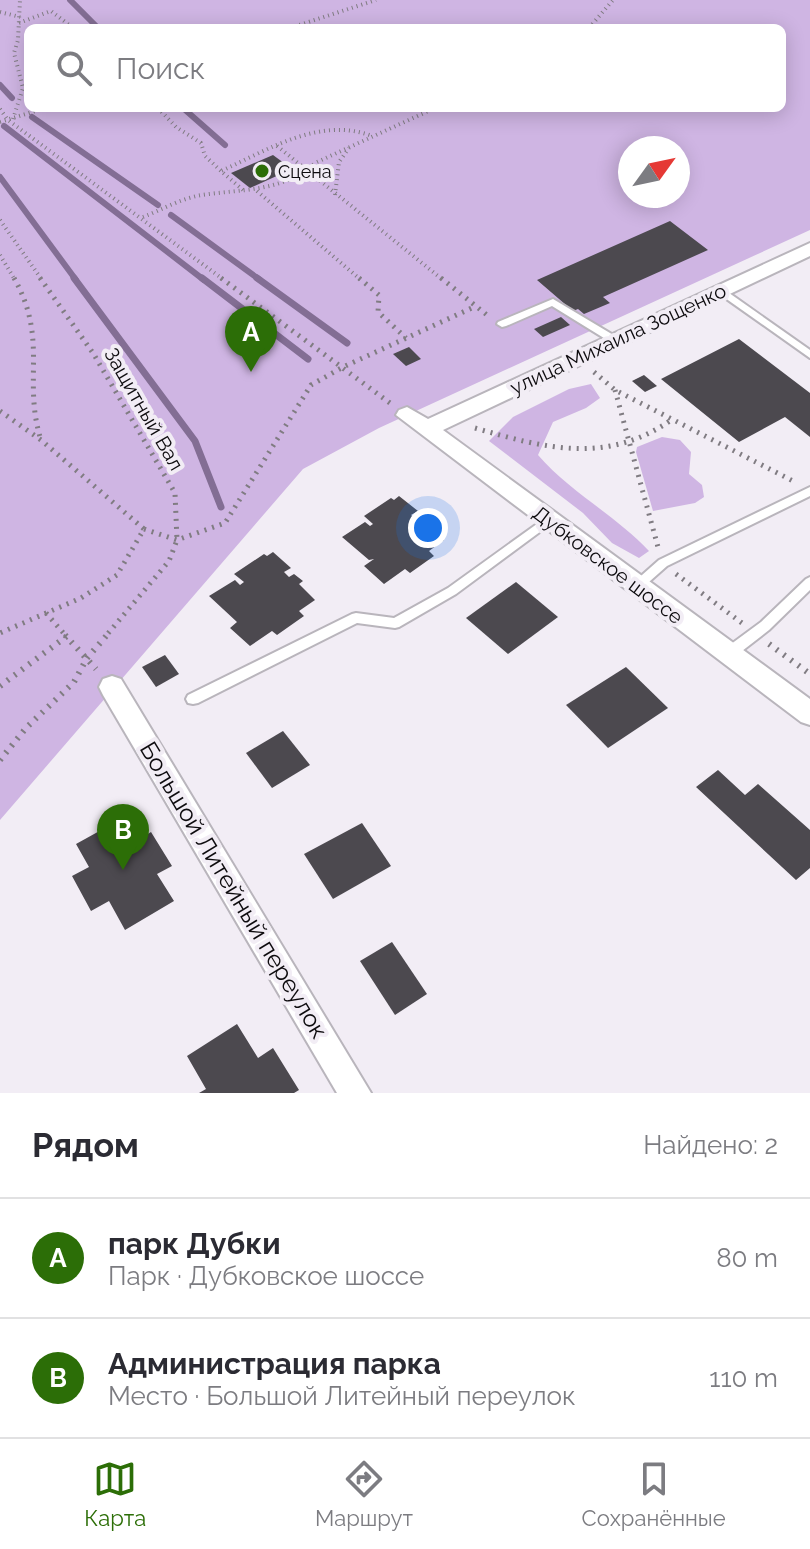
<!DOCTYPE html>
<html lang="ru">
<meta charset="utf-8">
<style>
body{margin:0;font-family:Raleway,sans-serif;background:#f7f7f7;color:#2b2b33}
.compass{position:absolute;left:618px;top:136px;width:72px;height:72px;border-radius:50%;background:#fff;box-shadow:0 4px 20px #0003;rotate:57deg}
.you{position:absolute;left:428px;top:528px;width:28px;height:28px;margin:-20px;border:6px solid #fff;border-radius:50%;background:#1a73e8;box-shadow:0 0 0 12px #1a73e833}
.badge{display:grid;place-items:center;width:52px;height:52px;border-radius:50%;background:#2c6e07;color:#fff;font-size:26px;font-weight:700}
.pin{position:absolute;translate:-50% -66px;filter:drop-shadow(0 2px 4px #0008)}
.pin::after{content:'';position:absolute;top:42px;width:28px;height:24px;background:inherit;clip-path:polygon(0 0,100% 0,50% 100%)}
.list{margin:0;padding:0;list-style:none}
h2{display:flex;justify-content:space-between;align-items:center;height:104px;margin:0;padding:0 32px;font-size:34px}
h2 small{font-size:26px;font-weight:400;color:#7c7c81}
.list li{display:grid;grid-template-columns:52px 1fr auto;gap:24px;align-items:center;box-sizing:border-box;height:120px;padding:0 32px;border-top:2px solid #e1e1e2}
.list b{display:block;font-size:30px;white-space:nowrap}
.list p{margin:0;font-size:26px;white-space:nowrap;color:#7c7c81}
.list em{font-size:26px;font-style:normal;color:#7c7c81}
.icon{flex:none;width:44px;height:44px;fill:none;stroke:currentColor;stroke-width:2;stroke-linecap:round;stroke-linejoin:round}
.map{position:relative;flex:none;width:810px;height:1093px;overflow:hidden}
.search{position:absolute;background:#fff;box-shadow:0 4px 20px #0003;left:24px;right:24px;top:24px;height:88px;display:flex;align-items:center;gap:20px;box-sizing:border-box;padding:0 28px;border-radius:12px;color:#7c7c81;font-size:30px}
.sheet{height:344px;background:#fff}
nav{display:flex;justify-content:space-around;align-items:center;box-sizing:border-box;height:112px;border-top:2px solid #e1e1e2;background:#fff;font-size:22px;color:#7c7c81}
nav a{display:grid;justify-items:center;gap:4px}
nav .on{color:#2c6e07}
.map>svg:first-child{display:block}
.green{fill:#cfb5e3;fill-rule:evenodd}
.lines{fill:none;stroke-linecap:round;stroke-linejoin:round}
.stream-far1{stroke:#836e94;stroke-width:6}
.stream{stroke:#836e94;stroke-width:7}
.building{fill:#4c494f}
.service-casing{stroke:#b9b5bc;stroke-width:4}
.minor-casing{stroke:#b9b5bc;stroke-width:4}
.path-far2{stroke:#807c82;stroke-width:4;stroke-dasharray:1 4;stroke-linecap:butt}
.path-far1{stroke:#807c82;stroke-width:5;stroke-dasharray:2 6;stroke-linecap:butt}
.path{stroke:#807c82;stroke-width:6;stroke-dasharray:2 7;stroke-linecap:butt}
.service{fill:#fff;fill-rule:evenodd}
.minor{fill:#fff;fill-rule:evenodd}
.poi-dot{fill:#2c6e07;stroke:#f2edf5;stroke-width:3}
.labels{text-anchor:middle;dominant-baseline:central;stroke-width:8;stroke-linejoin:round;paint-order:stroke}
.far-poi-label{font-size:18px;fill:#0d0b0e;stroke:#f2edf5;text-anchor:start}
.street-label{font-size:20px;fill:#0d0b0e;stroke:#f2edf5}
.near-street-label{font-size:24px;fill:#0d0b0e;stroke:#f2edf5}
</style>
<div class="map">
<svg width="810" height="1093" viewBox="0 0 810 1093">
<rect width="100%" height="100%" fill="#f2edf5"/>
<g class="green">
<path d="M 0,0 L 810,0 L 810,230 L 379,428 L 303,469 L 0,820 ZM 28,28 L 782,28 L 782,108 L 28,108 ZM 630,148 L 678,148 L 678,196 L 630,196 Z"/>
<path d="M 591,384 L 600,398 L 586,408 L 553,422 L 538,455 C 570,492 615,515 649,551 L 639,558 L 612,543 L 583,513 L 489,441 L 513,417 L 569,389 Z"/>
<path d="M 662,437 L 680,440 L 691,452 L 689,474 L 702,485 L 704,497 L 695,503 L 653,511 L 636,452 L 637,447 Z"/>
</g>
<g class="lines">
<g class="stream-far1">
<path d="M 70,0 L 98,28"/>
<path d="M 0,85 L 12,98"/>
<path d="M 183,108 L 225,145"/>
<path d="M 32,117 L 158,205"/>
<path d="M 4,126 L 204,280"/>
<path d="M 0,177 L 76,280"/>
<path d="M 171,215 L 260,280"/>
</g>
<g class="stream">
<path d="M 74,278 L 195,441 L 221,507"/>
<path d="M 202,278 L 308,359"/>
<path d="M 257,278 L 347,343"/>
</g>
</g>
<g class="building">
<path d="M 273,155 L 292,169 L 250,188 L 231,173 Z"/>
<path d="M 670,221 L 708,250 L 603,297 L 610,303 L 584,314 L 578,309 L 573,311 L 537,280 Z"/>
<path d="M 561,317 L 570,325 L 543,337 L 534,329 Z"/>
<path d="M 739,339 L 810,393 L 810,437 L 785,417 L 739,442 L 661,379 Z"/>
<path d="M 409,347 L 421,359 L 406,366 L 393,354 Z"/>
<path d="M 644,375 L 657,386 L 645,392 L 632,381 Z"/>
<path d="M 399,496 L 418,511 L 411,515 L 417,520 L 422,516 L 431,523 L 426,526 L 444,540 L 429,551 L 434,556 L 410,573 L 405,569 L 384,584 L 364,566 L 374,559 L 369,560 L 342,537 L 365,522 L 370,526 L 373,524 L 364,516 L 391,498 L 394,500 Z"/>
<path d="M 273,552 L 291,568 L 284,572 L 289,577 L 294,574 L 303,581 L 299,584 L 315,600 L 299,611 L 304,616 L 277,635 L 272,631 L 250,646 L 230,628 L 237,622 L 209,596 L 235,580 L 240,585 L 244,582 L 234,574 L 264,554 L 267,556 Z"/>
<path d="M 516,582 L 558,617 L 508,654 L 466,618 Z"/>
<path d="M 165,655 L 179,674 L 156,687 L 142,667 Z"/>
<path d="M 626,667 L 668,708 L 608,748 L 566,705 Z"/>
<path d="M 283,731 L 310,765 L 272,788 L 246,753 Z"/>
<path d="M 718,770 L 745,795 L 758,784 L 810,830 L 810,868 L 796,880 L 696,787 Z"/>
<path d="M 123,818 L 137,841 L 151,832 L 172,866 L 157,874 L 174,901 L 125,930 L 109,901 L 91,911 L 72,876 L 89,867 L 76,844 Z"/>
<path d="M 362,823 L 391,866 L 333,899 L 304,854 Z"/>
<path d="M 392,942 L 427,994 L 395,1015 L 360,961 Z"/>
<path d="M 237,1024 L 258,1058 L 273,1048 L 299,1090 L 294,1093 L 199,1093 L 206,1089 L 187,1056 Z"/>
</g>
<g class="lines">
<g class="service-casing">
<g id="service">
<path d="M 722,288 L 810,350 L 810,358 L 718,293 L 717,291 Z"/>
<path d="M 553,299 L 620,339 L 621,341 L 620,343 L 612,343 L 552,306 L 506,326 L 502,327 L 497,324 L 498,322 Z"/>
<path d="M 810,487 L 810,496 L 667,566 L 641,589 L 633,589 L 631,586 L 633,583 L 659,560 Z"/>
<path d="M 548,516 L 554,520 L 552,523 L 456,594 L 399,627 L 395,628 L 357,623 L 198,703 L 193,704 L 188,703 L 186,699 L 188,695 L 352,614 L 356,613 L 394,618 L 448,588 Z"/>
<path d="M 810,577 L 810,590 L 769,630 L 733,658 L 728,659 L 723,658 L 722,654 L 723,650 L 761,622 L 806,579 Z"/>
</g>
</g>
<g class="minor-casing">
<g id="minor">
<path d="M 810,243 L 810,256 L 443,430 L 810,699 L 810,725 L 801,722 L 396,415 L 399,410 L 407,407 L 428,419 Z"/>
<path d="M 112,676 L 121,679 L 371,1093 L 337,1093 L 103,695 L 99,687 L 103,679 Z"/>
</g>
</g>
<g class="path-far2">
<path d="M 0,12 L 20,17"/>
<path d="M 19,23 L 51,11 L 73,28"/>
<path d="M 290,28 L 376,0"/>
<path d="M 589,28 L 613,0"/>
<path d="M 158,108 L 176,127 L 201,143 L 205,156 L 221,171"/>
<path d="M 0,109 L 8,120 L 224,280"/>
<path d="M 13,119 L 23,88 L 14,53 L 18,40 L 20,0"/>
<path d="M 0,122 L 45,108"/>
<path d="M 277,146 L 443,280"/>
<path d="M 243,190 L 221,171 C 268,150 320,116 372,136"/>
<path d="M 257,191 L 361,280"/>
<path d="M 335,195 L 339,162 L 349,148"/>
<path d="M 143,217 C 161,210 182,198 202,195 C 242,189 283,192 315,163 L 435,108"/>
<path d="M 0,220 L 42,280"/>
<path d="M 0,255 L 15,280"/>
</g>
<g class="path-far1">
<path d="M 14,278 C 49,340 22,380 41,440"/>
<path d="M 40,278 L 93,353 L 175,493 L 177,540 L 169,561 L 105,637"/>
<path d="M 221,278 L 390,403"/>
<path d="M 359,278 L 379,295 L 378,312 L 406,338"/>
<path d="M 441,278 L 487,315"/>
<path d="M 594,372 L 615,390 L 795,482"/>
<path d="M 615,390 L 658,547"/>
<path d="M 0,411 L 41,440 L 144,529 L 117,575 L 81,598 L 0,633"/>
<path d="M 475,428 C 547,449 609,465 674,418"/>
<path d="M 144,529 L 177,540 L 225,523 L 311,385 L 343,367 L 474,307"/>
<path d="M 676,574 L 742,623"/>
<path d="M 46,613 L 67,637"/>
</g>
<g class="path">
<path d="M 65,635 L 96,669"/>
<path d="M 769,644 L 810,674"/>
<path d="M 0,686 L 67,636"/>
<path d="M 0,760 L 26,728 L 74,682 L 87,658 L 107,635"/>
</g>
<use href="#service" class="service"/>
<use href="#minor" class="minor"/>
</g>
<circle class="poi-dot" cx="262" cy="171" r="8"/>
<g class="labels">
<g class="far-poi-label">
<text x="278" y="171">Сцена</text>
</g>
<g class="street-label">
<text transform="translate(618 339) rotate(-25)">улица Михаила Зощенко</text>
<text transform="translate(144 409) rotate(60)">Защитный Вал</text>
<text transform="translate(608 565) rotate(37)">Дубковское шоссе</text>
</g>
<g class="near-street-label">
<text transform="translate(234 890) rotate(59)">Большой Литейный переулок</text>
</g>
</g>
</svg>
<svg class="compass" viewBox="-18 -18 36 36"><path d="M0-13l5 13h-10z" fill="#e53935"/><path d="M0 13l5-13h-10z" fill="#7c7c81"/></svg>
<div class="you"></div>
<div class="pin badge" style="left:251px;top:372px">A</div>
<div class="pin badge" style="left:123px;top:870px">B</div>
<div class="search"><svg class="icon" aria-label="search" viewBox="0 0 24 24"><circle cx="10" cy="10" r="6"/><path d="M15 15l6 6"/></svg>Поиск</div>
</div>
<section class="sheet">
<h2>Рядом<small>Найдено: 2</small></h2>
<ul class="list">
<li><span class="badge">A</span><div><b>парк Дубки</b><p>Парк · Дубковское шоссе</p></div><em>80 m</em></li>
<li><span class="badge">B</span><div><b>Администрация парка</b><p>Место · Большой Литейный переулок</p></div><em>110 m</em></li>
</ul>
</section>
<nav>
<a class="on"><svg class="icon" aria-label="map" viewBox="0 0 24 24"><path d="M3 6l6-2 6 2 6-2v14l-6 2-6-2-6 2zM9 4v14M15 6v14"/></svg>Карта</a>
<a><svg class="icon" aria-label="directions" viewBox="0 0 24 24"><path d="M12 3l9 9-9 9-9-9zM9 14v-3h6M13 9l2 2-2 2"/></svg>Маршрут</a>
<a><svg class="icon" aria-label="saved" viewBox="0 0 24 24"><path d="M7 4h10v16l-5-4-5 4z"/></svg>Сохранённые</a>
</nav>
